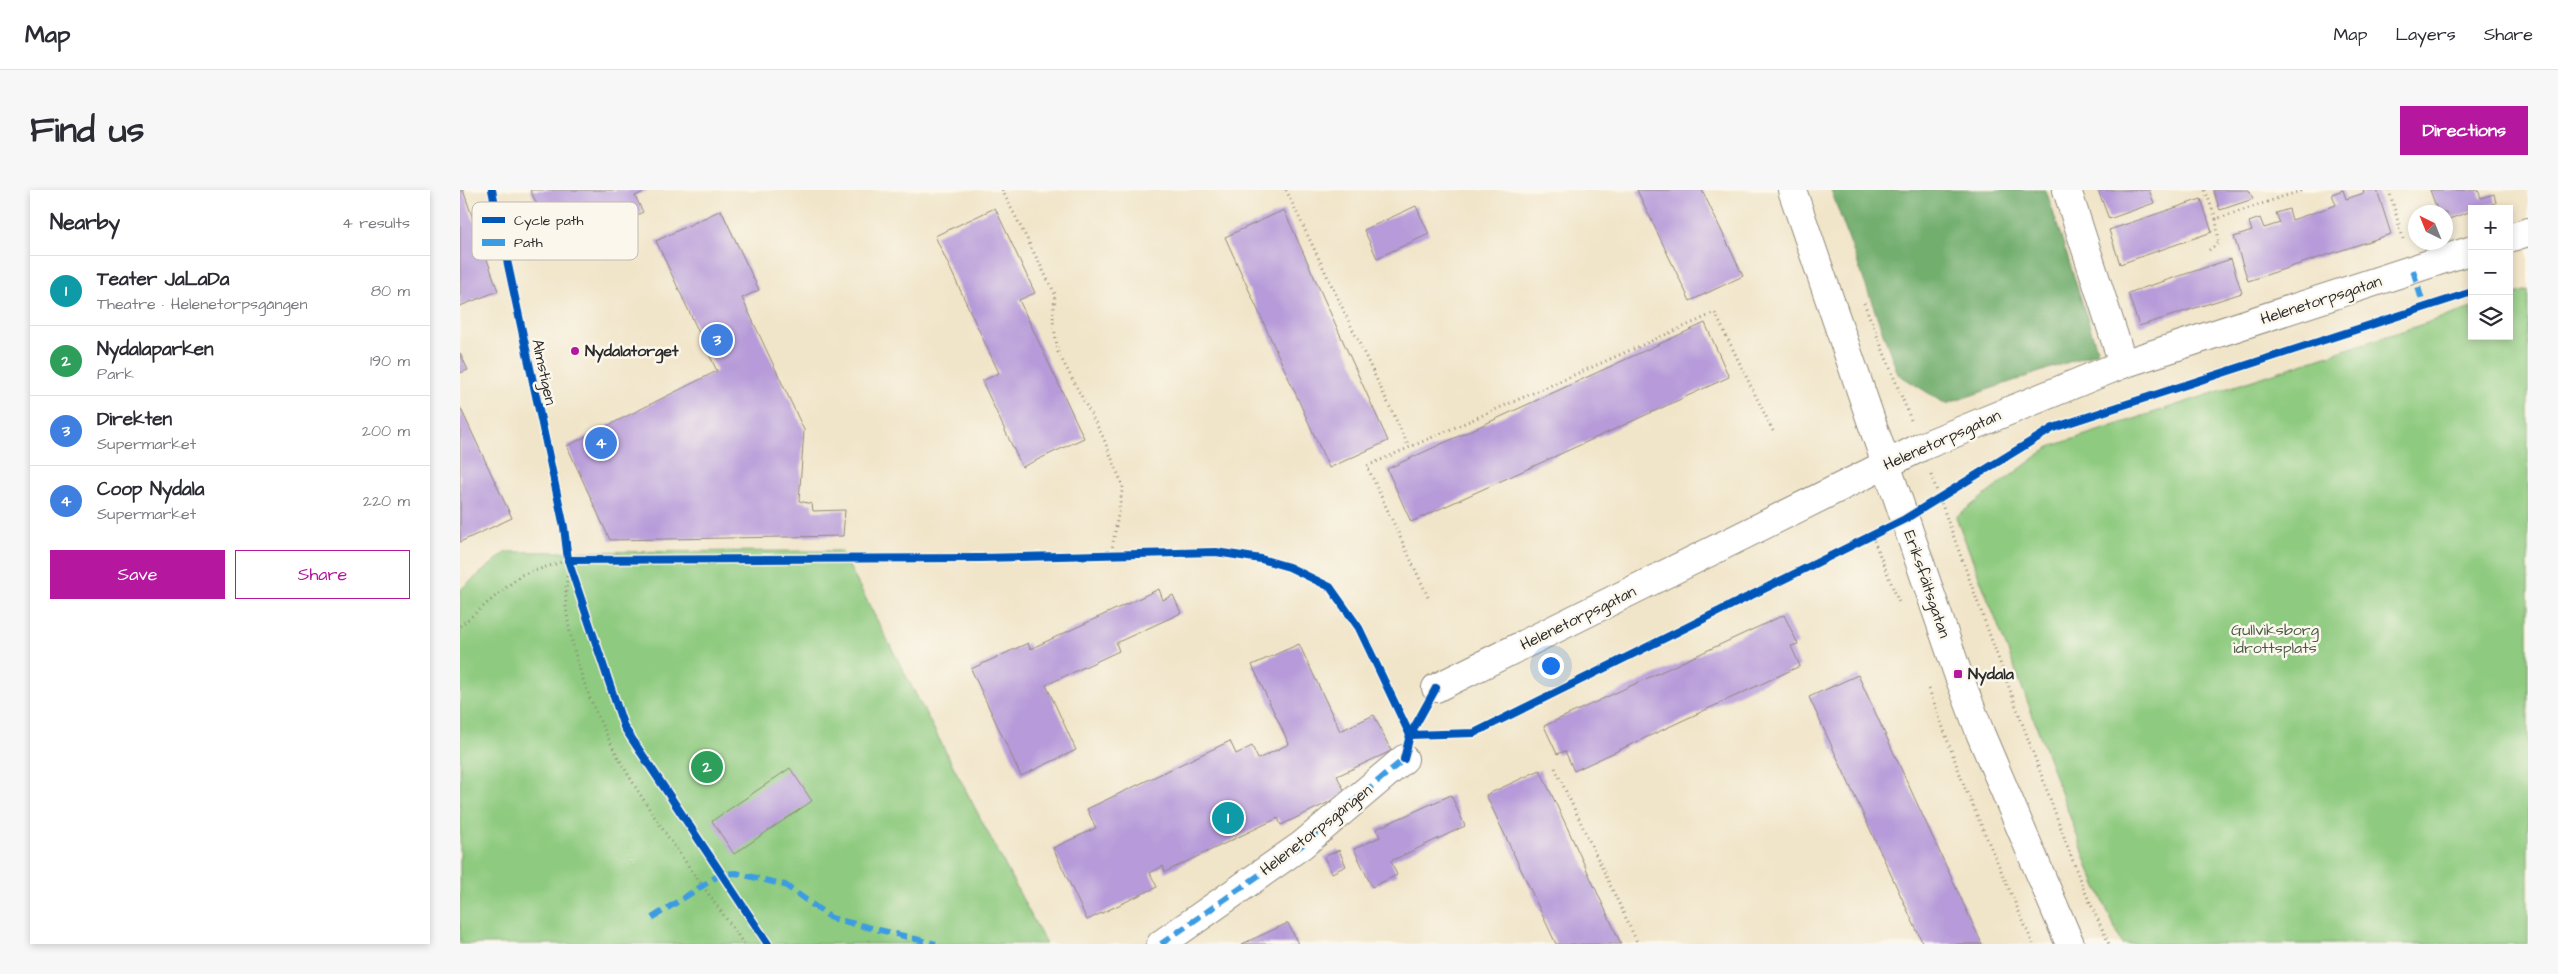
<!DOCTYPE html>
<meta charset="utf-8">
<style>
body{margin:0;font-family:"Architects Daughter",sans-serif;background:#f7f7f7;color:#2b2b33}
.controls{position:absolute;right:15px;top:15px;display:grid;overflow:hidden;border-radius:0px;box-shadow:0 2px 8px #0003}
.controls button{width:45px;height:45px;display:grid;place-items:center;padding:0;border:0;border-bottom:1px solid #e1e1e2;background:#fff;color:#2b2b33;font:25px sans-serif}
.compass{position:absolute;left:1948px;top:15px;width:45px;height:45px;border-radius:50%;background:#fff;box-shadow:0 2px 8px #0003;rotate:317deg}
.you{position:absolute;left:1090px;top:475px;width:18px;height:18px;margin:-12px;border:4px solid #fff;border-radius:50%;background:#1a73e8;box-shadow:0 0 0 8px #1a73e833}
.badge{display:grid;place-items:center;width:32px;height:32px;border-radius:50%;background:#b5179e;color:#fff;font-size:16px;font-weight:700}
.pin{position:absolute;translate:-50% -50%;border:2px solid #fff;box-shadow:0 1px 5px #0006}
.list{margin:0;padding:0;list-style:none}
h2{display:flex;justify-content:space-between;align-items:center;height:65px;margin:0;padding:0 20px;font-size:21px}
h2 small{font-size:16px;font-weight:400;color:#7c7c81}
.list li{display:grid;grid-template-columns:32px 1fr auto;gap:15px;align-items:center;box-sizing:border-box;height:70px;padding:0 20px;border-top:1px solid #e1e1e2}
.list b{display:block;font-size:19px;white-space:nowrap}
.list p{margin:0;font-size:16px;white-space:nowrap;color:#7c7c81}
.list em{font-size:16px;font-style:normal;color:#7c7c81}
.actions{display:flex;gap:10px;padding:15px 20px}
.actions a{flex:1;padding:11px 0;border:1px solid #b5179e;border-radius:0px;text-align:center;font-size:18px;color:#b5179e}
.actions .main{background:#b5179e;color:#fff}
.icon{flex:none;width:28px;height:28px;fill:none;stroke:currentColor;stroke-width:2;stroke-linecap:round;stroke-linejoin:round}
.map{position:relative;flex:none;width:2068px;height:754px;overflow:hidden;border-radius:0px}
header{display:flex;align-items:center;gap:30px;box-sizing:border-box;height:70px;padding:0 25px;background:#fff;border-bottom:1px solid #e1e1e2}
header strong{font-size:24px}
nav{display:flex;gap:28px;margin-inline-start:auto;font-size:18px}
.intro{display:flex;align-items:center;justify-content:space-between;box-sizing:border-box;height:120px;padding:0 30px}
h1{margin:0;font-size:35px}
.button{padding:12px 22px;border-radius:0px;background:#b5179e;color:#fff;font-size:18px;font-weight:700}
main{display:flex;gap:30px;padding:0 30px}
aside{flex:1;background:#fff;border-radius:0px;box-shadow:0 2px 8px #0003}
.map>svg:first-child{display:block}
.green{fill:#8eca7f;stroke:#5c7a55}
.forest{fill:#72ae6e;stroke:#4e6c4c}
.building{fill:#b69ad9}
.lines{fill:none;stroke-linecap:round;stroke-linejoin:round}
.minor-casing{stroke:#8e887a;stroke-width:30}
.path{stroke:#8e887a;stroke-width:3;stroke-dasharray:1 4;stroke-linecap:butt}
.minor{stroke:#fff;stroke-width:28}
.quiet{stroke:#3d9ce1;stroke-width:6;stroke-dasharray:12 6;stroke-linecap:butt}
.cycleway-casing{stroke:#fbf7ec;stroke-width:11}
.cycleway{stroke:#0057b8;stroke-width:8}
.poi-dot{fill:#b5179e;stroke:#fbf7ec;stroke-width:2}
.labels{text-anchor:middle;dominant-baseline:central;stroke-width:5;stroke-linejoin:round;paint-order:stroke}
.street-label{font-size:16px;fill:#2b2b2b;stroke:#fbf7ec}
.poi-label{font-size:16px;font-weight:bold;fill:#2b2b2b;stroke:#fbf7ec;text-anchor:start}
.park-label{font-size:16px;fill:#495b44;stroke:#fbf7ec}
.key{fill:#fbf7ec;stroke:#bdbab2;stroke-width:1}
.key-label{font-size:14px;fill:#2b2b2b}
</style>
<header>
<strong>Map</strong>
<nav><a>Map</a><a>Layers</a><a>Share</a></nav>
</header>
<div class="intro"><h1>Find us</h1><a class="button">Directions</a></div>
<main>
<aside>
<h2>Nearby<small>4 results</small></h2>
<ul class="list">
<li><span class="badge" style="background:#0f9aa8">1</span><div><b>Teater JaLaDa</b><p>Theatre · Helenetorpsgången</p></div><em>80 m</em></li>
<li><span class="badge" style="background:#2e9e5b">2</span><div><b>Nydalaparken</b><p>Park</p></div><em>190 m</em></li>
<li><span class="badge" style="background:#3f7fe0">3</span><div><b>Direkten</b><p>Supermarket</p></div><em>200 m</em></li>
<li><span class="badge" style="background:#3f7fe0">4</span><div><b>Coop Nydala</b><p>Supermarket</p></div><em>220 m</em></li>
</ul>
<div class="actions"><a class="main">Save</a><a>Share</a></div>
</aside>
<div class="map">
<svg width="2068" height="754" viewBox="0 0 2068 754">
<rect width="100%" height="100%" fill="#fbf7ec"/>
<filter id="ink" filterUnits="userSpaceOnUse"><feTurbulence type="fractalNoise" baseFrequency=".02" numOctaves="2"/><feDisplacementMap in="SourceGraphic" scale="10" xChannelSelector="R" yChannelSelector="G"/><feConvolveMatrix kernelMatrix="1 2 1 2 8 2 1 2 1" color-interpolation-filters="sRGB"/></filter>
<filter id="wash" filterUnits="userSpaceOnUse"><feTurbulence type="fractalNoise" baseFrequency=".0096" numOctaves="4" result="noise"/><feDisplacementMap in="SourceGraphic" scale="20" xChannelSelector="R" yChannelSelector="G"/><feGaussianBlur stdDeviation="1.12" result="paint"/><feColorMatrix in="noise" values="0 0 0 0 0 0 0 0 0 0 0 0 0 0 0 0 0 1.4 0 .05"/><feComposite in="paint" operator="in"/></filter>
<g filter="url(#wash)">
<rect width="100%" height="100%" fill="#f1e5c9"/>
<g class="green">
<path d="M 2068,100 L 2068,754 L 1662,754 L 1630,681 L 1565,505 L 1496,327 L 1589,257 L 2012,118 L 2012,146 L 2049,146 L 2049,106 Z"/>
<path d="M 381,361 L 586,754 L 0,754 L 0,400 L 46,362 Z"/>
</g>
<path class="forest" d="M 1371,0 L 1586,0 L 1638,162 L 1486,214 L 1438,184 Z"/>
<g id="blocks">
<g class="building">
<path d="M 0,0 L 3,0 L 38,101 L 0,116 Z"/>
<path d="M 70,0 L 188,0 L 175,6 L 183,22 L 101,63 Z"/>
<path d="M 1177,0 L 1242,0 L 1283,86 L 1230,111 Z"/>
<path d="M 1638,0 L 1689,0 L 1694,13 L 1649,29 Z"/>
<path d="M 1753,0 L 1789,0 L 1793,9 L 1760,20 Z"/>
<path d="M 1883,0 L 1886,9 L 1904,3 L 1903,0 L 1917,0 L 1931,44 L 1788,91 L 1774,47 L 1792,41 L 1789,32 L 1800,28 L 1804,38 L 1820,33 L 1816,23 L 1829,19 L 1832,30 L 1876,15 L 1872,4 Z"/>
<path d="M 1970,0 L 2018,0 L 2021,8 L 2034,4 L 2036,13 L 2012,19 L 2012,21 L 1986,30 L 1986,22 L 1978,22 Z"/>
<path d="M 1741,9 L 1752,42 L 1660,74 L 1649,40 Z"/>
<path d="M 956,16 L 969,44 L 917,68 L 904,40 Z"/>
<path d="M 535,18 L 575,103 L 559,110 L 624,248 L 562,277 L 522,191 L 539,183 L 475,46 Z"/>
<path d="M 261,20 L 299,100 L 282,108 L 344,240 L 339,311 L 352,314 L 353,321 L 385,320 L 383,346 L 150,350 L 107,256 L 257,181 L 196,51 Z"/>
<path d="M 824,20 L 928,251 L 869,278 L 765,47 Z"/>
<path d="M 1771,69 L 1782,103 L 1679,136 L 1668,103 Z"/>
<path d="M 1245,133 L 1269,187 L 951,332 L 927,279 Z"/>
<path d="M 0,163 L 8,180 L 0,183 Z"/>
<path d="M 0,217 L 52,328 L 0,352 Z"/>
<path d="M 699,399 L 703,410 L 713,405 L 721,423 L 656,453 L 659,461 L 586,495 L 616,560 L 561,586 L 511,479 L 568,453 L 570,459 Z"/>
<path d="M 1324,425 L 1338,454 L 1331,456 L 1340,476 L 1114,581 L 1105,561 L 1097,564 L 1084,536 Z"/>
<path d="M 839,454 L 880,541 L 914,525 L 931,561 L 877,586 L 886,604 L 821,635 L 818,628 L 705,682 L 703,676 L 690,683 L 697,697 L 627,730 L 593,658 L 636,638 L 627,619 L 770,551 L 776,564 L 792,556 L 798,569 L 829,554 L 792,475 Z"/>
<path d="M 1398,485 L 1443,583 L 1522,754 L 1463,754 L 1349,507 Z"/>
<path d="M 330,578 L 352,611 L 274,664 L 252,631 Z"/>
<path d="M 1080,580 L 1106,635 L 1161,754 L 1096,754 L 1026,605 Z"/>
<path d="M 991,605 L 1005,636 L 931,671 L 937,685 L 912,697 L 894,659 L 920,647 L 916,639 Z"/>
<path d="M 879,660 L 886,676 L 872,683 L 864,667 Z"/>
<path d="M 828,733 L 838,754 L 782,754 Z"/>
</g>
</g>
</g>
<g filter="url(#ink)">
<use href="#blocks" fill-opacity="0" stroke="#8e887a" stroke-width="1"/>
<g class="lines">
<g class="minor-casing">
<g id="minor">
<path d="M 1332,0 L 1498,484 L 1521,545 L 1610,754"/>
<path d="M 1607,0 L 1663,174"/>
<path d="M 2049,48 L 2068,42"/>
<path d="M 976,498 L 1461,257 L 1663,174 L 2012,60"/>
<path d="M 701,754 L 842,655 L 944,569"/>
</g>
</g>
<g class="path">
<path d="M 542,0 L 595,104 L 593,131 L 598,162 L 643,247 L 663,296 L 651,365"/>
<path d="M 826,0 L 949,257"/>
<path d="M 1745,0 L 1756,29"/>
<path d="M 1929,0 L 1944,52"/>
<path d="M 1749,60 L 1759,53 L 1756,29 L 1843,0"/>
<path d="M 1404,113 L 1451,230"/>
<path d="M 1471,285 L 1621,693 L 1649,754"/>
<path d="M 1412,346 L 1440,415"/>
<path d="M 968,407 L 907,276 L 1255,123 L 1314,243"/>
<path d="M 0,436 L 61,385 L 108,370 C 108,385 105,401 106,416 C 120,542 214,653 284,754"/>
<path d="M 1469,499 L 1505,598 L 1573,754"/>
<path d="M 1095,578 L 1178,754"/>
</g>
<use href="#minor" class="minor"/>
<g class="quiet">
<path d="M 1953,80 L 1964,117"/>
<path d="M 192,728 L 261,684 L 276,683 L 325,695 L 371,728 L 476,754"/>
<path d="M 701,754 L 842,655 L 944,569"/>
</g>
<g class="cycleway-casing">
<g id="cycleway">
<path d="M 32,0 L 104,337 L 108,370 L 164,537 L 308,754"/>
<path d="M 108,370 L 520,368 L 756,362 L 801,369 L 829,377 L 870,397 L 899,438 L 950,545 L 1014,543 L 1445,329 L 1593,238 L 2012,102"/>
<path d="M 944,569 L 950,545 L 976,498"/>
</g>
</g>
<use href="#cycleway" class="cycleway"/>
</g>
</g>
<g class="poi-dot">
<circle cx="115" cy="161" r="5"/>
<rect x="1493" y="479" width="10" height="10" rx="2.5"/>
</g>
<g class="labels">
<g class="street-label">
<text transform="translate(1861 110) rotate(-18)">Helenetorpsgatan</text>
<text transform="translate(84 182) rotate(78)">Almstigen</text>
<text transform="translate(1482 250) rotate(-24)">Helenetorpsgatan</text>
<text transform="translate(1467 394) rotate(71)">Eriksfältsgatan</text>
<text transform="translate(1118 428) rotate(-26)">Helenetorpsgatan</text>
<text transform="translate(856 640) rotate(-38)">Helenetorpsgången</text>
</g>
<g class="poi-label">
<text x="125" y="161">Nydalatorget</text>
<text x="1508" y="484">Nydala</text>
</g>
<g class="park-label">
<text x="1815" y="440">Gullviksborg<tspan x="1815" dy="18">idrottsplats</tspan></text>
</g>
</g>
<rect x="12" y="12" width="166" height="58" rx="8" class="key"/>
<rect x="22" y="27" width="23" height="6" fill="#0057b8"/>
<rect x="22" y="49" width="23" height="7" fill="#3d9ce1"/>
<g class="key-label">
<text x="54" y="35">Cycle path</text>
<text x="54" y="57">Path</text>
</g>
</svg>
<div class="controls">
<button>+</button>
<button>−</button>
<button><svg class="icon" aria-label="layers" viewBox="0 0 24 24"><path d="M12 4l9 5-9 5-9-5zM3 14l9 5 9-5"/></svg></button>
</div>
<svg class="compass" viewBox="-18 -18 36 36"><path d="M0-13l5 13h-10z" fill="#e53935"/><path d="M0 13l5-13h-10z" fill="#7c7c81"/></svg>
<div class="you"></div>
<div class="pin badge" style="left:768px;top:628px;background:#0f9aa8">1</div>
<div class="pin badge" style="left:247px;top:577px;background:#2e9e5b">2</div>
<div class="pin badge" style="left:257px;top:150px;background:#3f7fe0">3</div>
<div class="pin badge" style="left:141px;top:253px;background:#3f7fe0">4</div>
</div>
</main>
